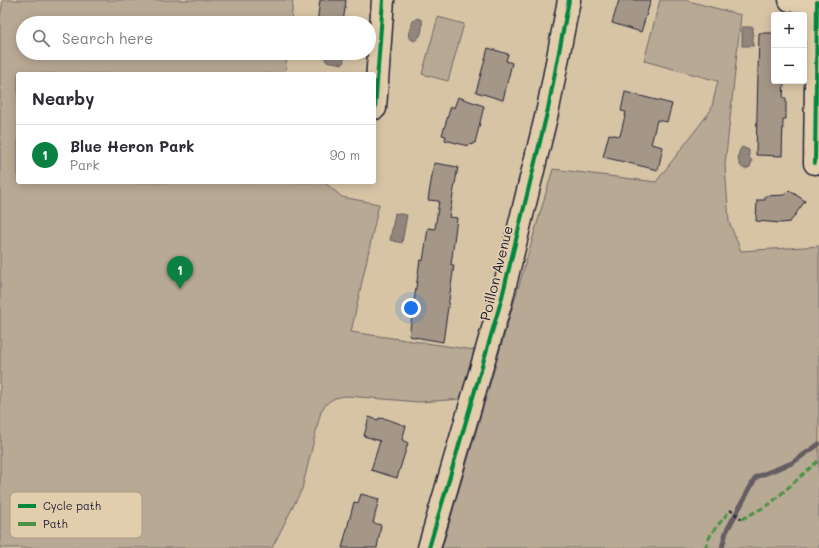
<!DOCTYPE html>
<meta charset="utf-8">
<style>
body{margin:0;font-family:Mali,sans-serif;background:#f7f7f7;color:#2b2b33}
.controls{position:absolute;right:12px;top:12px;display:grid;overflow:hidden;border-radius:4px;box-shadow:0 2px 10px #0003}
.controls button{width:36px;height:36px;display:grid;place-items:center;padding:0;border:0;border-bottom:1px solid #e1e1e2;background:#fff;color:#2b2b33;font:20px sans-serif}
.you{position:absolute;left:411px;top:308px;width:14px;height:14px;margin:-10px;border:3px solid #fff;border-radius:50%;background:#1a73e8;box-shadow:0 0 0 6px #1a73e833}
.badge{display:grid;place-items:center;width:26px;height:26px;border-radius:50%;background:#0b8043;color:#fff;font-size:13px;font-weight:700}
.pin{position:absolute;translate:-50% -33px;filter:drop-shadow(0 1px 2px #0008)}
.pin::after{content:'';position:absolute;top:21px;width:14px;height:12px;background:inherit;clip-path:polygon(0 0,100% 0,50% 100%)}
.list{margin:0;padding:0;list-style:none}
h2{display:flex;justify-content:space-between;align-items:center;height:52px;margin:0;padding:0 16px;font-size:17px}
h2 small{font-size:13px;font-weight:400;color:#7c7c81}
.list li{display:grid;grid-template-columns:26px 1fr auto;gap:12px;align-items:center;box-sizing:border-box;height:60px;padding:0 16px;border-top:1px solid #e1e1e2}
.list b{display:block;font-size:15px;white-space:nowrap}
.list p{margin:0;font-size:13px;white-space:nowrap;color:#7c7c81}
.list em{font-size:13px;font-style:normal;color:#7c7c81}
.icon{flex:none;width:22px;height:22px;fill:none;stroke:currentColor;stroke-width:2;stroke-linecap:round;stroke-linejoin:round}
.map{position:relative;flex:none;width:819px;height:548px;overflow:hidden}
.search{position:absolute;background:#fff;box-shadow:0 2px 10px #0003;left:16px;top:16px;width:360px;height:44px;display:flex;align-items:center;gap:10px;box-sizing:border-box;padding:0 14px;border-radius:22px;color:#7c7c81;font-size:15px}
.panel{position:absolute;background:#fff;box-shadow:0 2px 10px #0003;left:16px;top:72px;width:360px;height:112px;border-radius:4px}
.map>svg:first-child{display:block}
.green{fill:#b8a994;stroke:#6d6668}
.water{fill:#91857c;stroke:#655d62}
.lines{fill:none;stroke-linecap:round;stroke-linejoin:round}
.stream{stroke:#655d62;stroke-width:5}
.building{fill:#a59787;stroke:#22223b}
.minor-casing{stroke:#22223b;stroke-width:25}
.major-casing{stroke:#22223b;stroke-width:25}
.path{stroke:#22223b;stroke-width:2.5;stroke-dasharray:3 3;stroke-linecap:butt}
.minor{stroke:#e2ceac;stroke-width:22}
.major{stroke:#e2ceac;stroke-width:22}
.quiet{stroke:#4a9344;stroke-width:3;stroke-dasharray:6 3;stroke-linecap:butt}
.cycleway-casing{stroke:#e2ceac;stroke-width:6}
.cycleway{stroke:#00873e;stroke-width:4}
.labels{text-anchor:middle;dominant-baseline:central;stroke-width:3.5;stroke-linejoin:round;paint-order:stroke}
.street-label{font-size:14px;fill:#22223b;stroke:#e2ceac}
.key{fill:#e2ceac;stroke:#a89a8a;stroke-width:1}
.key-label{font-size:11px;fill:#22223b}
</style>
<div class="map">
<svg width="819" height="548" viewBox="0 0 819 548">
<rect width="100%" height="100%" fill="#d7c4a5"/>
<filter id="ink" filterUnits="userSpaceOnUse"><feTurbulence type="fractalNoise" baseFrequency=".025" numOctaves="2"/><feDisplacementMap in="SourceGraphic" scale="8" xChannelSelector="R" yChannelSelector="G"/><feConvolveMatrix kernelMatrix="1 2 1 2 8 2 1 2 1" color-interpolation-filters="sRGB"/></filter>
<g filter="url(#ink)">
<g class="green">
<path d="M 3,0 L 293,0 L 291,23 L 23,23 L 23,53 L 287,53 L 285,74 L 18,74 L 18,182 L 324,182 L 342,197 L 379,204 L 351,332 L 474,350 L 462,399 L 419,402 L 347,396 C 334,397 328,400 321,411 L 302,489 L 272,548 L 0,548 L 0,18 Z"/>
<path d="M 660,0 L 685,0 L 741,15 L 725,165 L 729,222 L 741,251 L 819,246 L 819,548 L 442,548 L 553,169 L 656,182 L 711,110 L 718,81 L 644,61 Z"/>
<path d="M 438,17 L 464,24 L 448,81 L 422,74 Z"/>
</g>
<g class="water">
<path d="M 417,18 L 422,20 C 423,28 422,38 414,41 L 409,38 C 407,33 411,26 413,21 Z"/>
<rect x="742" y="27" width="11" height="19"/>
<path d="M 326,53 L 345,54 L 343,64 L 326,61 L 324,56 Z"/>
<path d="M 742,147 L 749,150 L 749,157 L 752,161 L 750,167 L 745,169 C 737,167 736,153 742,147 Z"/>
<path d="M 395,213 L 407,215 L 402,243 L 390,240 Z"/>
</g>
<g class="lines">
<path class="stream" d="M 722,548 L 726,532 L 756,477 L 792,463 L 819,444"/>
</g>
<g class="building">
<path d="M 320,0 L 346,0 L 343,23 L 317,23 Z"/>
<path d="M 619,0 L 651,0 L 641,32 L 612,23 Z"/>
<path d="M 759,33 L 774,33 L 774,81 L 784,81 L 783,98 L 786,98 L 786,119 L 783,119 L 782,156 L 756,155 Z"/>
<path d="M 488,48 L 508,54 L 506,61 L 512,63 L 503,100 L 476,92 Z"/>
<path d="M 625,92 L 672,104 L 667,122 L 657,120 L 651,144 L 663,147 L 658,170 L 603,157 L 609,134 L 620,136 L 626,112 L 621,111 Z"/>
<path d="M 458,97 L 484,106 L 475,143 L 473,143 L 472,145 L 469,144 L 468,146 L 445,140 L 446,136 L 442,135 L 451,106 L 454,108 Z"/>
<path d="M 434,163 L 458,167 L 449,217 L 457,218 L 451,265 L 454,265 L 443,342 L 409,336 L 420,260 L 423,261 L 428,228 L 435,229 L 439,201 L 428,200 Z"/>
<path d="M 789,190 L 805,201 L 790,222 L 781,223 L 756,221 L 757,200 L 765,200 L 765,196 L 785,195 Z"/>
<path d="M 369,417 L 378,420 L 379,418 L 387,419 L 406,426 L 402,440 L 408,443 L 397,478 L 371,470 L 380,441 L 364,436 Z"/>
<path d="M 361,494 L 379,499 L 373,523 L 381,525 L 377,548 L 342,548 L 354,502 L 358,503 Z"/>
</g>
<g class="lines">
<g class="minor-casing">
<g id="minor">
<path d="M 375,108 L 383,0"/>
<path d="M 815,163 L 817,2"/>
<path d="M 429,548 L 501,301 L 548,109 L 569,0"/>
</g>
</g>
<g class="major-casing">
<path id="major" d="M 790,0 L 819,3"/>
</g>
<path class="path" d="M 730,510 L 742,519"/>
<use href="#minor" class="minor"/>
<use href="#major" class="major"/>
<g class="quiet">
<path d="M 742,519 L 770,504 L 819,460"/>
<path d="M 705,548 L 711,534 L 730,510"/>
</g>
<g class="cycleway-casing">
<g id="cycleway">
<path d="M 375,108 L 383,0"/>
<path d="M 815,163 L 817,2"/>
<path d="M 429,548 L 501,301 L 548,109 L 569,0"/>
</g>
</g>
<use href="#cycleway" class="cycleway"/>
</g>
</g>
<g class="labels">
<g class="street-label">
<text transform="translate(496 273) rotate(-76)">Poillon Avenue</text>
</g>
</g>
<rect x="10" y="492" width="132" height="46" rx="6" class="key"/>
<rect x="18" y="504" width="18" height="4" fill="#00873e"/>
<rect x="18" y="522" width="18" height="4" fill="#4a9344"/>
<g class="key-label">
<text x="43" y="510">Cycle path</text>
<text x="43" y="528">Path</text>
</g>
</svg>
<div class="controls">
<button>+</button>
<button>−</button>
</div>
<div class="you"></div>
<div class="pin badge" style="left:180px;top:289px">1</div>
<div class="search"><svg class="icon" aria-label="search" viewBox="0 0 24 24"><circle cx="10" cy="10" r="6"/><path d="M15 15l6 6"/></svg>Search here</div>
<section class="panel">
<h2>Nearby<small></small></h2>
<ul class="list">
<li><span class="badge">1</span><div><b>Blue Heron Park</b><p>Park</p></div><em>90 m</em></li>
</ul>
</section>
</div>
